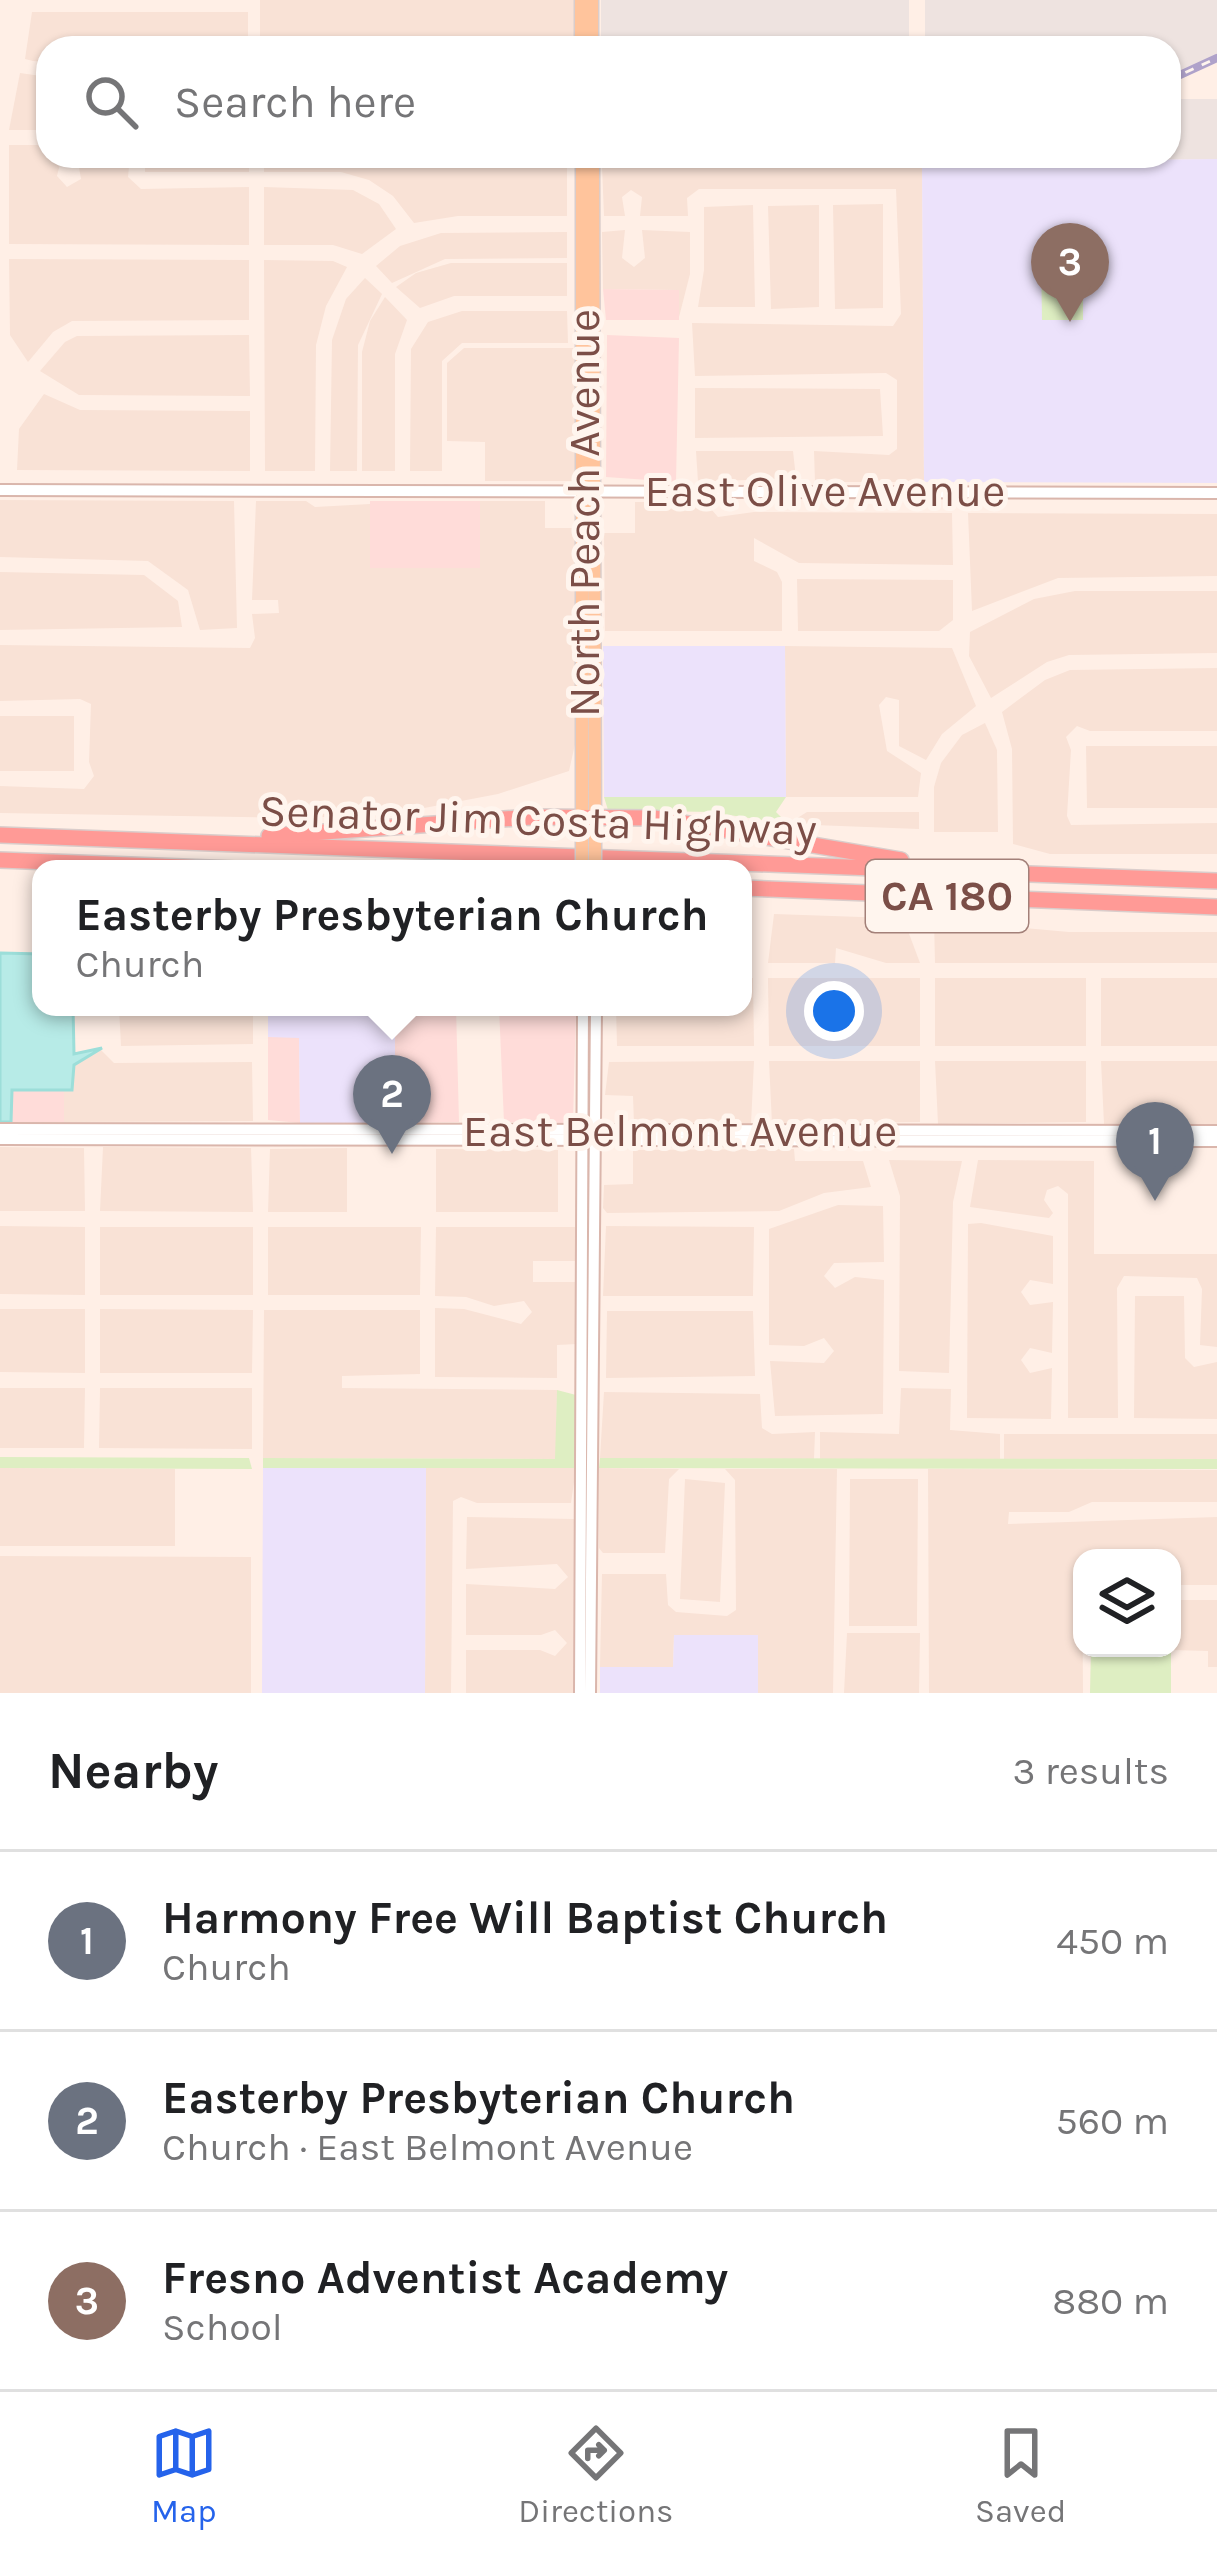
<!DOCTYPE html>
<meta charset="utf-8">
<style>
body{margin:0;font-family:Karla,sans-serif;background:#f2f2f2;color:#202124}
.controls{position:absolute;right:36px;bottom:36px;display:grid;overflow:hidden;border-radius:24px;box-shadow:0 3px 9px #0004}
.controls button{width:108px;height:108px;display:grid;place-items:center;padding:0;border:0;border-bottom:3px solid #e0e0e0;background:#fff;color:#202124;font:60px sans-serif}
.you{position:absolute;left:834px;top:1011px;width:42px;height:42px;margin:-30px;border:9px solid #fff;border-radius:50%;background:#1a73e8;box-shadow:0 0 0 18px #1a73e833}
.badge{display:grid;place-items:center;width:78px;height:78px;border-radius:50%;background:#2563eb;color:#fff;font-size:39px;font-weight:700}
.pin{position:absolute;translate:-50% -99px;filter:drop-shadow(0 3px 6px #0008)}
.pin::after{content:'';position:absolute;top:63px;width:42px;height:36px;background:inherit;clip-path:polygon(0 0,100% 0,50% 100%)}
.popup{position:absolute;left:32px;top:860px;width:720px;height:156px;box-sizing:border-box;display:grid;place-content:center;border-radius:24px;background:#fff;filter:drop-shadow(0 3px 9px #0005);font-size:39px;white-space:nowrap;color:#757577}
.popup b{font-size:45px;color:#202124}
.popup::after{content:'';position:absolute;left:50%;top:100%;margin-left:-24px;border:24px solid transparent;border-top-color:#fff}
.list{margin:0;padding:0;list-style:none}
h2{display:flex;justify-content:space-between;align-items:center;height:156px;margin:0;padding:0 48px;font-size:51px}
h2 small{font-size:39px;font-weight:400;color:#757577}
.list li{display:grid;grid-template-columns:78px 1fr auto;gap:36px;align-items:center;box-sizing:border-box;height:180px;padding:0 48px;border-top:3px solid #e0e0e0}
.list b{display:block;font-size:45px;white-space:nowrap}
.list p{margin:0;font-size:39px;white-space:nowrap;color:#757577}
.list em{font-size:39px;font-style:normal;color:#757577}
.icon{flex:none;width:66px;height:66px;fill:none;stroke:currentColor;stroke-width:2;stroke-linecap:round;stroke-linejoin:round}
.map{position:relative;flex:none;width:1217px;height:1693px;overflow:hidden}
.search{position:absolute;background:#fff;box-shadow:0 3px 9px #0004;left:36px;right:36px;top:36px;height:132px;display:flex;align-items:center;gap:30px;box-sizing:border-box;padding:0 42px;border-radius:36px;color:#757577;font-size:45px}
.sheet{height:696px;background:#fff}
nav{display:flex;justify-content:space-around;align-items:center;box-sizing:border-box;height:168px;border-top:3px solid #e0e0e0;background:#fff;font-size:33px;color:#757577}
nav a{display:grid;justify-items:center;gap:6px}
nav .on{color:#2563eb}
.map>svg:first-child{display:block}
.residential{fill:#f9e2d6}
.commercial{fill:#ffdcd9}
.industrial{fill:#eee3e0}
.education{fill:#ece2fb}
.green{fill:#deeec2}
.water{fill:#b7ebe7;stroke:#9cded9;stroke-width:3}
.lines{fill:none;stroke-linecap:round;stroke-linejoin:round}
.secondary-casing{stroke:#dab6ac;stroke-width:14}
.primary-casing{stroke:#dacdcb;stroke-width:15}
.motorway-casing{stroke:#dacdcb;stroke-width:18}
.secondary{stroke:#fff;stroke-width:10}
.primary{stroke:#ffc49c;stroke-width:12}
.motorway{stroke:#ff9a96;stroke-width:15}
.rail-casing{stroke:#afa2ca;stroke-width:8}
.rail{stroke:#fff5ee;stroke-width:3;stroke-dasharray:9;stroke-linecap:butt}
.primary-bridge-casing{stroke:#dacdcb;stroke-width:15;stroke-linecap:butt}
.primary-bridge{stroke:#ffc49c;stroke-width:12}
.labels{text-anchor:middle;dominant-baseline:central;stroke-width:10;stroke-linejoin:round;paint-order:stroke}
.shield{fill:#fff5ee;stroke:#a38079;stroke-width:3}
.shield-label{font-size:42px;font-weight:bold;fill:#7b4e47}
.street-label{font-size:45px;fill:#7b4e47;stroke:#fff5ee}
</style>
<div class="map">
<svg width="1217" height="1693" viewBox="0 0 1217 1693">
<rect width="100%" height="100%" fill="#ffefe6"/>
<g class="residential">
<rect x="260" y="0" width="315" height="48"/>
<path d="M 32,12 L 248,12 L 248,48 L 48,48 L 48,62 L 33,61 L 25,59 Z"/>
<path d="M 20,73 L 48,77 L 48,130 L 9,130 Z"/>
<path d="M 9,145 L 48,145 L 48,156 L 62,156 L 57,176 L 67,187 L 81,179 L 77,156 L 130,156 L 128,177 L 141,189 L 249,187 L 249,245 L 9,244 Z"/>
<rect x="145" y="156" width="104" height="16"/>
<path d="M 264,156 L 567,164 L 567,216 L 458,216 L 414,223 L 393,196 L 369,180 L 341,172 L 264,172 Z"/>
<path d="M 922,162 L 924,482 L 815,482 L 814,451 L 889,455 L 897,449 L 897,380 L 886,373 L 695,376 L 692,323 L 893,326 L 901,314 L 896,189 L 699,189 L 687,198 L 688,216 L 640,216 L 642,197 L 631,190 L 622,197 L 625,216 L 604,216 L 602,166 Z"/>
<path d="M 264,187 L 353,190 L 379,204 L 396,229 L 362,254 L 333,245 L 264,245 Z"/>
<path d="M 883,204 L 883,308 L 835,309 L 833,205 Z"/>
<path d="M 753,205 L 755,307 L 698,307 L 704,270 L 704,207 Z"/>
<path d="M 819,205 L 819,307 L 771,309 L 768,206 Z"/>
<path d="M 625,230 L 622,258 L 634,267 L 645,258 L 642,230 L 690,232 L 690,274 L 679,317 L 678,290 L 603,289 L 602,232 Z"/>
<path d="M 567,232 L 567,258 L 445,259 L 392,283 L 376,266 L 400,246 L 441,233 Z"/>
<path d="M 9,259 L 249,260 L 249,320 L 72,321 L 53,332 L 28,362 L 10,335 Z"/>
<path d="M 264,260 L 333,261 L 347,267 L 326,306 L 316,345 L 315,471 L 265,471 Z"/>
<path d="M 451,263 L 567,263 L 567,296 L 454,296 L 420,308 L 396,287 L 416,273 Z"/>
<path d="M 365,278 L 382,294 L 358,345 L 357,471 L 330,471 L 332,340 L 346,299 Z"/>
<path d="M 385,297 L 407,320 L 395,354 L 395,471 L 362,471 L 362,352 L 370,321 Z"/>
<path d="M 462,311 L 567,311 L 568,343 L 462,343 L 442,361 L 442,471 L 410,471 L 411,349 L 428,322 Z"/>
<path d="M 249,335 L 250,396 L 79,395 L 40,371 L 65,342 L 77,336 Z"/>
<path d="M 464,348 L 578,348 L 575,481 L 485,481 L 485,442 L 447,441 L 447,363 Z"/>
<path d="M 695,388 L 880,389 L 883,436 L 695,438 Z"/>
<path d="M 44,394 L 80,410 L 250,411 L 250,471 L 17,470 L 19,429 Z"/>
<path d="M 696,451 L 793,451 L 796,478 L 698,482 Z"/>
<path d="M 0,500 L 234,501 L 237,628 L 200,630 L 188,590 L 148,561 L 0,557 Z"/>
<path d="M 256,501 L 306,501 L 315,507 L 370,504 L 370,567 L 480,568 L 480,501 L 545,501 L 545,528 L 579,528 L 578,731 L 569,771 L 498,794 L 403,812 L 307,818 L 0,813 L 0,786 L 84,789 L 94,776 L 89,762 L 91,704 L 80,699 L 0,701 L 0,645 L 250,648 L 255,638 L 252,614 L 279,613 L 278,600 L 252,600 Z"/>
<path d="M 635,502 L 705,502 L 718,517 L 754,512 L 952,513 L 953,565 L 799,563 L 754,538 L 754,561 L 777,572 L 782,582 L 782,631 L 605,631 L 604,533 L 635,533 Z"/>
<path d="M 968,513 L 1217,514 L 1217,576 L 1058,578 L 972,611 Z"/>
<path d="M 0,572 L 144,575 L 178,601 L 182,627 L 0,630 Z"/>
<path d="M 797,579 L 953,580 L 953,620 L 939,631 L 798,631 Z"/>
<path d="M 1075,591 L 1217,591 L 1217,653 L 1069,655 L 1047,662 L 991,698 L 969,656 L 970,632 L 1034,599 Z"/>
<path d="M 785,646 L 952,648 L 976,706 L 942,734 L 926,760 L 899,746 L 899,700 L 886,697 L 879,705 L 887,751 L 921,773 L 918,797 L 786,797 Z"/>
<path d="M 1217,668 L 1217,731 L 1090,731 L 1077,726 L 1066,737 L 1071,750 L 1067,816 L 1071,825 L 1217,823 L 1217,854 L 1050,854 L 1013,844 L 1012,749 L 1002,712 L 1045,680 L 1070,670 Z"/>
<rect x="0" y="716" width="74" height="55"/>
<path d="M 985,723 L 997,750 L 998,832 L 934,832 L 934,787 L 941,763 L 962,735 Z"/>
<path d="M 1086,746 L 1217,746 L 1217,808 L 1087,808 Z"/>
<path d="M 807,812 L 919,812 L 919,829 L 788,824 Z"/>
<path d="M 774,914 L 919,919 L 908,931 L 920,963 L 886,963 L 836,948 L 835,963 L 768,963 Z"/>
<path d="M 934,920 L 1069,932 L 1217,932 L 1217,963 L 935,963 Z"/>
<path d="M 743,978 L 753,978 L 754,1046 L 617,1046 L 616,1007 L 743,1007 Z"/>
<path d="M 768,978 L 920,978 L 920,1046 L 769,1046 Z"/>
<rect x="935" y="978" width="151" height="68"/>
<rect x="1101" y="978" width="116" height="68"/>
<path d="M 119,1007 L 253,1007 L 253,1044 L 121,1046 Z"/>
<path d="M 101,1050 L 114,1063 L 252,1062 L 253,1121 L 64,1122 L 64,1090 L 72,1090 L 74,1064 Z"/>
<path d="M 754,1061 L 751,1124 L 634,1124 L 633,1096 L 605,1095 L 609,1062 Z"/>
<path d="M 769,1061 L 920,1061 L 920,1122 L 772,1124 Z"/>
<path d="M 935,1061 L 1086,1061 L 1086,1122 L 938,1124 Z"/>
<path d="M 1101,1061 L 1217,1061 L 1217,1124 L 1104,1124 Z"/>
<path d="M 0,1147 L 84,1148 L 85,1211 L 0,1211 Z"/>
<path d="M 103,1147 L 251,1148 L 253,1212 L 100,1211 Z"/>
<path d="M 347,1148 L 347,1212 L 268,1212 L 270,1149 Z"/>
<path d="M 436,1149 L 558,1150 L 558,1212 L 436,1212 Z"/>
<path d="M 794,1149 L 795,1161 L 863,1161 L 871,1187 L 824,1193 L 779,1211 L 607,1213 L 603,1208 L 604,1185 L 633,1184 L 633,1150 Z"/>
<path d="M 889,1160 L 962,1161 L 953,1202 L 949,1373 L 899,1371 L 900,1196 Z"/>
<path d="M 978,1160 L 1094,1161 L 1094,1254 L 1217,1254 L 1217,1347 L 1200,1345 L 1202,1289 L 1197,1278 L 1124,1276 L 1117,1288 L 1118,1418 L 1068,1418 L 1068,1194 L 1058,1186 L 1047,1190 L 1044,1200 L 1053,1213 L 1049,1218 L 970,1207 Z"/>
<path d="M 838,1205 L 883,1206 L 884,1262 L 834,1263 L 824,1276 L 835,1288 L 855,1277 L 884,1280 L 883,1414 L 775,1416 L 770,1361 L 824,1363 L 834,1351 L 824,1338 L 804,1346 L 769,1345 L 769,1229 Z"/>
<path d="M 981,1223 L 1053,1236 L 1053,1284 L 1030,1280 L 1021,1292 L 1030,1305 L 1053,1302 L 1052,1353 L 1030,1348 L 1021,1360 L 1030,1373 L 1052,1368 L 1051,1419 L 967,1418 L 968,1224 Z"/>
<path d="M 0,1226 L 85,1227 L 85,1295 L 0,1294 Z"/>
<path d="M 606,1226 L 754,1227 L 753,1296 L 603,1296 Z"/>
<rect x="100" y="1227" width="153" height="68"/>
<path d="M 268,1227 L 421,1227 L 420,1295 L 268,1295 Z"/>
<path d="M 436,1227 L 576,1227 L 577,1261 L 533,1261 L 533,1282 L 577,1282 L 577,1344 L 557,1345 L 557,1378 L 435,1377 L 435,1308 L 464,1309 L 521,1324 L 532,1312 L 524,1301 L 494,1306 L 466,1297 L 435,1296 Z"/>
<path d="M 1135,1296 L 1184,1296 L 1185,1358 L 1194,1367 L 1217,1362 L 1217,1419 L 1134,1418 Z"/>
<path d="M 0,1309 L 85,1309 L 85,1373 L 0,1372 Z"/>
<path d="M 100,1309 L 253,1310 L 252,1373 L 100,1373 Z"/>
<path d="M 264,1310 L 420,1310 L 420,1374 L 342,1376 L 342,1388 L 557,1390 L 556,1459 L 263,1458 Z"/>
<path d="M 607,1311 L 753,1311 L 755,1376 L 606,1378 Z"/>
<path d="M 0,1388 L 85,1388 L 84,1448 L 0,1448 Z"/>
<path d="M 100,1388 L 252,1388 L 252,1449 L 99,1448 Z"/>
<path d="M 901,1388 L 951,1389 L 950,1430 L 1000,1434 L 1000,1459 L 820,1459 L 820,1432 L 899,1434 Z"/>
<path d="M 604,1392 L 760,1394 L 762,1428 L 772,1434 L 815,1432 L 814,1459 L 600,1458 Z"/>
<path d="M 1004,1434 L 1217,1434 L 1217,1460 L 1004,1459 Z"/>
<path d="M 0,1468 L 175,1469 L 175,1546 L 0,1546 Z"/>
<path d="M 426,1468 L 576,1468 L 571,1503 L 477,1503 L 461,1497 L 453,1501 L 451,1693 L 425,1693 Z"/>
<path d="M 599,1468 L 679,1469 L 669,1479 L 665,1553 L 603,1553 L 599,1548 Z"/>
<path d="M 725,1469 L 837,1469 L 833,1693 L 758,1693 L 757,1635 L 674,1635 L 673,1667 L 600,1667 L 602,1574 L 666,1574 L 668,1605 L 676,1612 L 727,1616 L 736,1610 L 735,1480 Z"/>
<path d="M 928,1469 L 1217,1470 L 1217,1502 L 1092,1502 L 1069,1512 L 1009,1512 L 1008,1524 L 1217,1517 L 1217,1585 L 1172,1585 L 1172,1558 L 1082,1558 L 1083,1693 L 929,1693 Z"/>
<path d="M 685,1479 L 725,1483 L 720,1602 L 680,1599 Z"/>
<path d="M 850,1479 L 918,1479 L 917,1626 L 849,1626 Z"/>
<path d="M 467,1517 L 574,1519 L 573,1693 L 466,1693 L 466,1650 L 540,1650 L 555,1656 L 567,1643 L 555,1630 L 541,1635 L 466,1635 L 466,1584 L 555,1589 L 568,1577 L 557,1564 L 466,1569 Z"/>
<path d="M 0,1556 L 251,1557 L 251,1693 L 0,1693 Z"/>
<path d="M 1172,1600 L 1217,1600 L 1217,1667 L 1208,1667 L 1208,1651 L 1171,1650 Z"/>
<path d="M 847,1633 L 920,1633 L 919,1693 L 844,1693 Z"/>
</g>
<g class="commercial">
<path d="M 603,289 L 679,290 L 679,320 L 606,320 Z"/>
<path d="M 607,335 L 679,338 L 676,482 L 606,477 Z"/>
<rect x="370" y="501" width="110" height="67"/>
<path d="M 395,1007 L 456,1007 L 459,1122 L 395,1123 Z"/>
<path d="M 499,1007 L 576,1007 L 573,1123 L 504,1122 Z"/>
<path d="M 268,1037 L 299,1037 L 300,1123 L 268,1120 Z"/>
<path d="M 12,1090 L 64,1090 L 64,1122 L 11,1122 Z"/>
</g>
<g class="industrial">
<rect x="601" y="0" width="308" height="48"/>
<path d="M 925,0 L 1217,0 L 1217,56 L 1169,78 L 1169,48 L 925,48 Z"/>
<path d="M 1169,99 L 1217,99 L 1217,159 L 602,166 L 602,156 L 1169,156 Z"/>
</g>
<g class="education">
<path d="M 1217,159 L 1217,483 L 924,482 L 922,162 Z"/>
<path d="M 603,646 L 785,646 L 786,797 L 604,797 Z"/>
<path d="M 268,1007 L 395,1007 L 395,1123 L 300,1123 L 299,1038 L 268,1037 Z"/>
<path d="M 263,1468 L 426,1468 L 425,1693 L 262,1693 Z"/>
<path d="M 674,1635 L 758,1635 L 758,1693 L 600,1693 L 600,1667 L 673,1667 Z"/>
</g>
<g class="green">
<path d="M 1041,259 L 1083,259 L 1083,320 L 1042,320 Z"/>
<path d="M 604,797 L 786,797 L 776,812 L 788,824 L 709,812 L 608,810 Z"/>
<path d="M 557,1390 L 576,1395 L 576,1468 L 263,1468 L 263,1458 L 555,1459 Z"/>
<path d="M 0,1457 L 249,1458 L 252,1469 L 0,1468 Z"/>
<path d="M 600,1458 L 1217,1459 L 1217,1469 L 599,1468 Z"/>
<path d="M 1091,1648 L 1171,1648 L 1171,1693 L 1090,1693 Z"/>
</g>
<path class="water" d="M 0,953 L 41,954 L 41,1007 L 73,1007 L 74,1054 L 102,1048 L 74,1065 L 72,1090 L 12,1090 L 11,1122 L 0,1122 Z"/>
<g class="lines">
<g class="secondary-casing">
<g id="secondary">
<path d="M 0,490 L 1217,493"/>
<path d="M 0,1129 L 1217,1131"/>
<path d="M 0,1139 L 1217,1141"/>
<path d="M 580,1693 L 583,1007"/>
<path d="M 590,1693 L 596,1007"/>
</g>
</g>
<g class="primary-casing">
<g id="primary">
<path d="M 581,0 L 581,48"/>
<path d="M 592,0 L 592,48"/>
<path d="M 593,156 L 595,841"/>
<path d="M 582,840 L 582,156"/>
</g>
</g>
<g class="motorway-casing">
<g id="motorway">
<path d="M 0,835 L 1217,881"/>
<path d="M 269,836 L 531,817 L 654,818 L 901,860"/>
<path d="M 0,860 L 235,869"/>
<path d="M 743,888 L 1217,907"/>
</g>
</g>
<use href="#secondary" class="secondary"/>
<use href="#primary" class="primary"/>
<use href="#motorway" class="motorway"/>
<g class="rail-casing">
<path id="rail" d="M 1169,80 L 1217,58"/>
</g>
<use href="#rail" class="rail"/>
<g class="primary-bridge-casing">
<g id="primary-bridge">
<path d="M 582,840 L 582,869"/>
<path d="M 595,841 L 595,869"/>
</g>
</g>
<use href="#primary-bridge" class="primary-bridge"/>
</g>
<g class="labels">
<rect class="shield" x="866" y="860" width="162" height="72" rx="9"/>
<g class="shield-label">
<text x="947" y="896">CA 180</text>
</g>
<g class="street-label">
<text x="825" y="491">East Olive Avenue</text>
<text transform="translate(584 513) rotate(-90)">North Peach Avenue</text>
<text transform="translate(538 820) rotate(2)">Senator Jim Costa Highway</text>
<text x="680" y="1131">East Belmont Avenue</text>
</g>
</g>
</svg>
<div class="controls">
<button><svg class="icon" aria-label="layers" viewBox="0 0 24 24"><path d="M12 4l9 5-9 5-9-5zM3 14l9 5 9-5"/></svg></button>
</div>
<div class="you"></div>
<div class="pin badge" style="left:1155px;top:1201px;background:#6b7280">1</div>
<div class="pin badge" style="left:392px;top:1154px;background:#6b7280">2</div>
<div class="popup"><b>Easterby Presbyterian Church</b>Church</div>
<div class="pin badge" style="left:1070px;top:322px;background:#8d6e63">3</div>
<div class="search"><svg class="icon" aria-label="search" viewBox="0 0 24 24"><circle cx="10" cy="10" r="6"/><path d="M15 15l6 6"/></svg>Search here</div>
</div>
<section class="sheet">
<h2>Nearby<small>3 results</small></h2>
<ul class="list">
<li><span class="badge" style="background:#6b7280">1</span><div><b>Harmony Free Will Baptist Church</b><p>Church</p></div><em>450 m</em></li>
<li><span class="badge" style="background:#6b7280">2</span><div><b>Easterby Presbyterian Church</b><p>Church · East Belmont Avenue</p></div><em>560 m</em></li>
<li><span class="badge" style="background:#8d6e63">3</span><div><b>Fresno Adventist Academy</b><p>School</p></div><em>880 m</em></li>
</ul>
</section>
<nav>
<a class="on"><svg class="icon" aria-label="map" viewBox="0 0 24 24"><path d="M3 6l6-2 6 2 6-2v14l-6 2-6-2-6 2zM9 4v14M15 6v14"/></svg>Map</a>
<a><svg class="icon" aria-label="directions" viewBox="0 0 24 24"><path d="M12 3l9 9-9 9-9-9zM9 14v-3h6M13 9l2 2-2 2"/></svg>Directions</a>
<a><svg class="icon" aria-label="saved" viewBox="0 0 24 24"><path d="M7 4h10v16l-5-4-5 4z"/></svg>Saved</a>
</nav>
